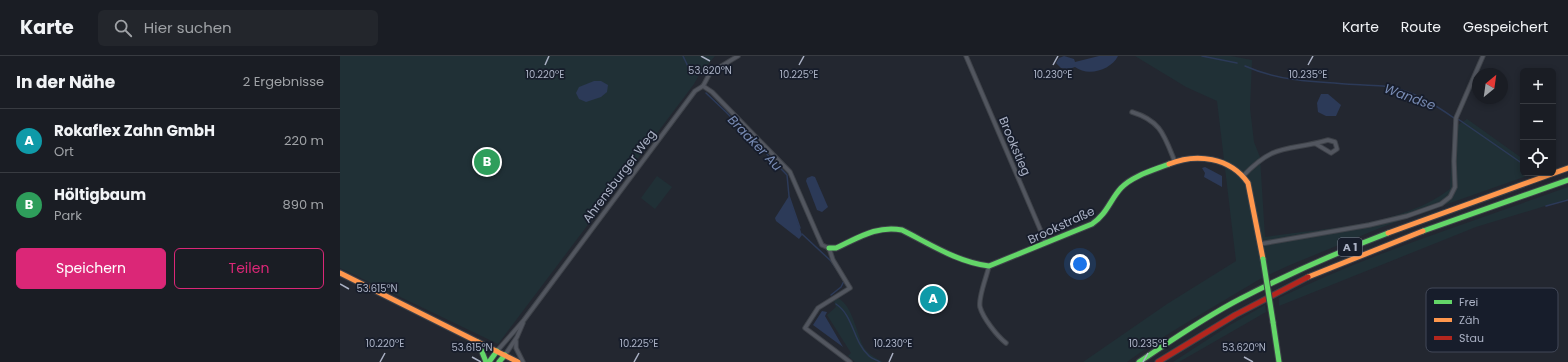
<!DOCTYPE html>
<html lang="de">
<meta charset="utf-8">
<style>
body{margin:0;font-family:Poppins,sans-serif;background:#23262c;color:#f1f3f6}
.controls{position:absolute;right:12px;top:12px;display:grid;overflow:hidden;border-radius:6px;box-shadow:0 2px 6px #0003}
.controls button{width:36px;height:36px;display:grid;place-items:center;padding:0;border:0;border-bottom:1px solid #383b41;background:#1a1d24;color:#f1f3f6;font:20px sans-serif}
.compass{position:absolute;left:1132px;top:12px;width:36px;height:36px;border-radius:50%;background:#1a1d24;box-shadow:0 2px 6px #0003;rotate:29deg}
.you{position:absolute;left:740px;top:208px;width:14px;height:14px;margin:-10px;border:3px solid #fff;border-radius:50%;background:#1a73e8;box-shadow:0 0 0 6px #1a73e833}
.badge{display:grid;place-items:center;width:26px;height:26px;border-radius:50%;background:#db2777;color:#fff;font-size:13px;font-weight:700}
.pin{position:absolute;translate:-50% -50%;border:2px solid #fff;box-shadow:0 1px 4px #0006}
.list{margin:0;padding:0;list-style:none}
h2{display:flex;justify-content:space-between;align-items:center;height:52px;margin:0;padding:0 16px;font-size:17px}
h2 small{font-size:13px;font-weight:400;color:#9fa2a6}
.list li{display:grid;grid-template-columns:26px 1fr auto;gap:12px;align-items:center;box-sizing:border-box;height:64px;padding:0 16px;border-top:1px solid #383b41}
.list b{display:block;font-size:15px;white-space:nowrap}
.list p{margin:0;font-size:13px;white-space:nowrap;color:#9fa2a6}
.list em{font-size:13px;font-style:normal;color:#9fa2a6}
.actions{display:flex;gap:8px;padding:12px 16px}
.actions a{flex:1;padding:9px 0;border:1px solid #db2777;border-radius:6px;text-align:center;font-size:14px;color:#db2777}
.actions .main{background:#db2777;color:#fff}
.icon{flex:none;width:22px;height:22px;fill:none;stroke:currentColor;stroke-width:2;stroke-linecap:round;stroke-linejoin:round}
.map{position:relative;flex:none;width:1228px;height:306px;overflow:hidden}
header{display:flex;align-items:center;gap:24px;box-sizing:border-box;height:56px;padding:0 20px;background:#1a1d24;border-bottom:1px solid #383b41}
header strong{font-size:19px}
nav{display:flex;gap:22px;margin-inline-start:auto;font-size:14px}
.search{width:280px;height:36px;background:#23262c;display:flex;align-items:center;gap:10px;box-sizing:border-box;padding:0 14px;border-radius:6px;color:#9fa2a6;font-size:15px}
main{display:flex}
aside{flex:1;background:#1a1d24}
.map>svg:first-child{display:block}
.green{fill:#203036}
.water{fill:#2c3a58}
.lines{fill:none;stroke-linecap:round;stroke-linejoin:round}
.stream{stroke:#2c3a58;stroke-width:1.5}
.street-casing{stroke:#3e4249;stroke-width:5.5}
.fast-casing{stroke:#3e4249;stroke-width:7}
.slow-casing{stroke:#3e4249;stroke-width:7}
.jam-casing{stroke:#3e4249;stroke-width:7}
.street{stroke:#52565f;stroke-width:3.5}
.fast{stroke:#63d668;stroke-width:5}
.slow{stroke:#ff974d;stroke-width:5}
.jam{stroke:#b3261e;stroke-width:5}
.fast-bridge-casing{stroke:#3e4249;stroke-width:7;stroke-linecap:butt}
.fast-bridge{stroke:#63d668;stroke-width:5}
.ticks{fill:none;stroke:#aab1c4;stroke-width:1.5}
.labels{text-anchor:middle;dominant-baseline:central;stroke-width:3.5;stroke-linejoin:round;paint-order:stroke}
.shield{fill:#171d2b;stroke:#7e8596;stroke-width:1}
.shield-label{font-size:11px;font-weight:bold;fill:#aab1c4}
.street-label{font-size:12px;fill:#aab1c4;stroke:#171d2b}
.water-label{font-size:13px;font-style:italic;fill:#788bb3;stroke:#171d2b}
.key{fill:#171d2b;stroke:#434959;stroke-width:1}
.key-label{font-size:11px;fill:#aab1c4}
.ticks-label{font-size:10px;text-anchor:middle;fill:#aab1c4;stroke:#171d2b;stroke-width:3.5;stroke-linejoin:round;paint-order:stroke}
</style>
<header>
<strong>Karte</strong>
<div class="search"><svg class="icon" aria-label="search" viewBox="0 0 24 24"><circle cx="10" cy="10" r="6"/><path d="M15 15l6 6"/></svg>Hier suchen</div>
<nav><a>Karte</a><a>Route</a><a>Gespeichert</a></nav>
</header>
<main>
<aside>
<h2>In der Nähe<small>2 Ergebnisse</small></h2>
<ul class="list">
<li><span class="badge" style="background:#0f9aa8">A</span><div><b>Rokaflex Zahn GmbH</b><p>Ort</p></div><em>220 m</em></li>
<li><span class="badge" style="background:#2e9e5b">B</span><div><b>Höltigbaum</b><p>Park</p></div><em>890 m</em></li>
</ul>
<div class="actions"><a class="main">Speichern</a><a>Teilen</a></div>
</aside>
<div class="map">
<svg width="1228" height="306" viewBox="0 0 1228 306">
<rect width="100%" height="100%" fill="#232730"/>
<g class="green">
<path d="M 0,0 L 375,0 L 359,19 L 354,28 L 158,288 L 0,212 Z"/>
<path d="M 795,0 L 891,0 L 912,4 L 910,52 L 914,86 L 920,101 L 925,181 C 984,172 1063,170 1110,133 L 1113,72 L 1127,63 L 1183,103 L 1183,117 L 1195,117 L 1045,170 L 950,209 L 920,223 L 851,264 L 812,288 L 787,306 L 743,306 L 827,248 L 896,205 L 877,45 L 846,31 Z"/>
<path d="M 317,120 L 332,131 L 315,153 L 301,142 Z"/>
<path d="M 1228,131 L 1228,143 L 1136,171 L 939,250 L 939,242 C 1031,197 1131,166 1228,131 Z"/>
<path d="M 498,242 C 514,251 516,279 525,293 C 530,299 536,302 543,306 L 515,306 L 508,300 L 511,297 L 487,259 L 496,251 L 494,245 Z"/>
<path d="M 925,249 L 926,256 L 839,306 L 833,306 L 890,269 Z"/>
</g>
<g class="water">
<path d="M 724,0 L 734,3 L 735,6 L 759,0 L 778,0 C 771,14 748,21 735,11 L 729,13 L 721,12 L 716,7 L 719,2 Z"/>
<path d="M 254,25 L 261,25 L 268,29 L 267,36 L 261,41 L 246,46 L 239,43 L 236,37 L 239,31 Z"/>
<path d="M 981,38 L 988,38 L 1001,49 L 996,60 L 986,60 L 978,56 L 977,47 Z"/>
<path d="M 865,111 L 882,120 L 882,131 L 864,121 L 865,117 L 862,112 Z"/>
<path d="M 472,120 L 475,121 L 488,151 L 482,156 L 477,154 L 466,125 L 467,122 Z"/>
<path d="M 449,140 L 462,179 L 459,183 L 436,165 L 435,162 Z"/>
<path d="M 482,255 L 487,256 L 485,260 L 503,291 L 473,269 Z"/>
</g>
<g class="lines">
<g class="stream">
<path d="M 343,0 L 352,19"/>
<path d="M 862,0 L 897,7"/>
<path d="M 905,10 C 943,27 983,26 1024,29 C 1032,30 1041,29 1049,31 C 1073,35 1094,48 1114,62"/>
<path d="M 366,37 L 386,56 L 447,119 L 449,140 L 460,172"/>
<path d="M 1118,63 L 1183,108"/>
<path d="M 1206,150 L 1228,144"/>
<path d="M 462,178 L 491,205 L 500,218"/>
<path d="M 491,239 L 501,231 L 504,225"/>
<path d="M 496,248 C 514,260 513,286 529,300 C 532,303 537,304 540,306"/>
</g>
<g class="street-casing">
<g id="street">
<path d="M 626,0 L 706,187"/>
<path d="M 363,30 L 372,36 L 450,116 L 477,178 L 482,189 L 489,192 L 493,204 L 510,232 L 478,252 L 465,272 L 510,306"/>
<path d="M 792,56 C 821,65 824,79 835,106"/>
<path d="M 903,120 C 937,85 947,96 988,84 L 995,86 L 997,93 L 991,97 L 976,88"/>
<path d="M 920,188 L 1029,169 L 1067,160 L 1101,148 L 1110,141 L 1115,131 L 1114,105 L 1116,62 L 1143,0"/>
<path d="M 649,210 C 647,220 638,241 640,251 C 643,262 657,280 666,287"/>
<path d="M 176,285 L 176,292 L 183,306"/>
<path d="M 157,295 L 184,264 L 355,35 L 363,30 L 370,17 L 398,0"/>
<path d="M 165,299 L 177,281 L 183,267"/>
</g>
</g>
<g class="fast-casing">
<g id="fast">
<path d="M 1083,175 L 1228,124"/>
<path d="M 489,192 L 496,192 C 518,182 537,169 562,174 C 590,188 617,206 649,210 L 752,168 C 767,158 770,144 781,132 C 792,120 814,114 829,108"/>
<path d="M 933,266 L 939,306"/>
<path d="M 138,286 L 146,306"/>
<path d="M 149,306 L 157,295"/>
<path d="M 159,306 L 165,299"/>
<path d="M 799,306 C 832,284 865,261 900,243 C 948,218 998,196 1048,177"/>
</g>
</g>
<g class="slow-casing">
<g id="slow">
<path d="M 829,108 C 856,97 890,101 908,127 L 923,203"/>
<path d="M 1048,177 L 1228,112"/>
<path d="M 0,217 L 178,306"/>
<path d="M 968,221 L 1083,175"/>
</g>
</g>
<g class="jam-casing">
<path id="jam" d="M 818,306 L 895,259 L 968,221"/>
</g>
<use href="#street" class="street"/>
<use href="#fast" class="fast"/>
<use href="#slow" class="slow"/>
<use href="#jam" class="jam"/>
<g class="fast-bridge-casing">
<path id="fast-bridge" d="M 923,203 L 933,266"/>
</g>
<use href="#fast-bridge" class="fast-bridge"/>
</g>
<path class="ticks" d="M 361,0 L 370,5M 205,9 L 209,0M 459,9 L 464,0M 713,9 L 718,0M 968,9 L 973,0M 0,228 L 9,233M 132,301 L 141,306M 904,301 L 913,306M 40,306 L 45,297M 294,306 L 299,297M 549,306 L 553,297M 803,306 L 808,297"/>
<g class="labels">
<rect class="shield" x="998" y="182" width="24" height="18" rx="3"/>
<g class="shield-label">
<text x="1010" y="191">A 1</text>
</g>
<g class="street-label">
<text transform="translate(675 90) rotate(67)">Brookstieg</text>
<text transform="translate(279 120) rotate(-53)">Ahrensburger Weg</text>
<text transform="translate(721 169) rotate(-25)">Brookstraße</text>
</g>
<g class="water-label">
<text transform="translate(1070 41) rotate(20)">Wandse</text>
<text transform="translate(415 87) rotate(46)">Braaker Au</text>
</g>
</g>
<rect x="1086" y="232" width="132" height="64" rx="6" class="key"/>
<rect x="1094" y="244" width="18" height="4" fill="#63d668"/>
<rect x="1094" y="262" width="18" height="4" fill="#ff974d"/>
<rect x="1094" y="280" width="18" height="4" fill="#b3261e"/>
<g class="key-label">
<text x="1119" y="250">Frei</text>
<text x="1119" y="268">Zäh</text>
<text x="1119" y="286">Stau</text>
</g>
<g class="ticks-label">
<text x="370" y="18">53.620°N</text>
<text x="205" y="22">10.220°E</text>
<text x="459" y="22">10.225°E</text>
<text x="713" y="22">10.230°E</text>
<text x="968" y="22">10.235°E</text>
<text x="37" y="236">53.615°N</text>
<text x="45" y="291">10.220°E</text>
<text x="299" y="291">10.225°E</text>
<text x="553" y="291">10.230°E</text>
<text x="808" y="291">10.235°E</text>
<text x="132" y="295">53.615°N</text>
<text x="904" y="295">53.620°N</text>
</g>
</svg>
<div class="controls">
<button>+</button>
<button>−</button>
<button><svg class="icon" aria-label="locate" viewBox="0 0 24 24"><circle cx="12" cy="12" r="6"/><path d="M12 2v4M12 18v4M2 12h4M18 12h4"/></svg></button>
</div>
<svg class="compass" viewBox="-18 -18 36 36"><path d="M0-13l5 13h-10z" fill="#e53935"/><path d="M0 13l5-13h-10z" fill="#9fa2a6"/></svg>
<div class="you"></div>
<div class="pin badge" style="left:593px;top:243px;background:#0f9aa8">A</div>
<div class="pin badge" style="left:147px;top:106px;background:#2e9e5b">B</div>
</div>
</main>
